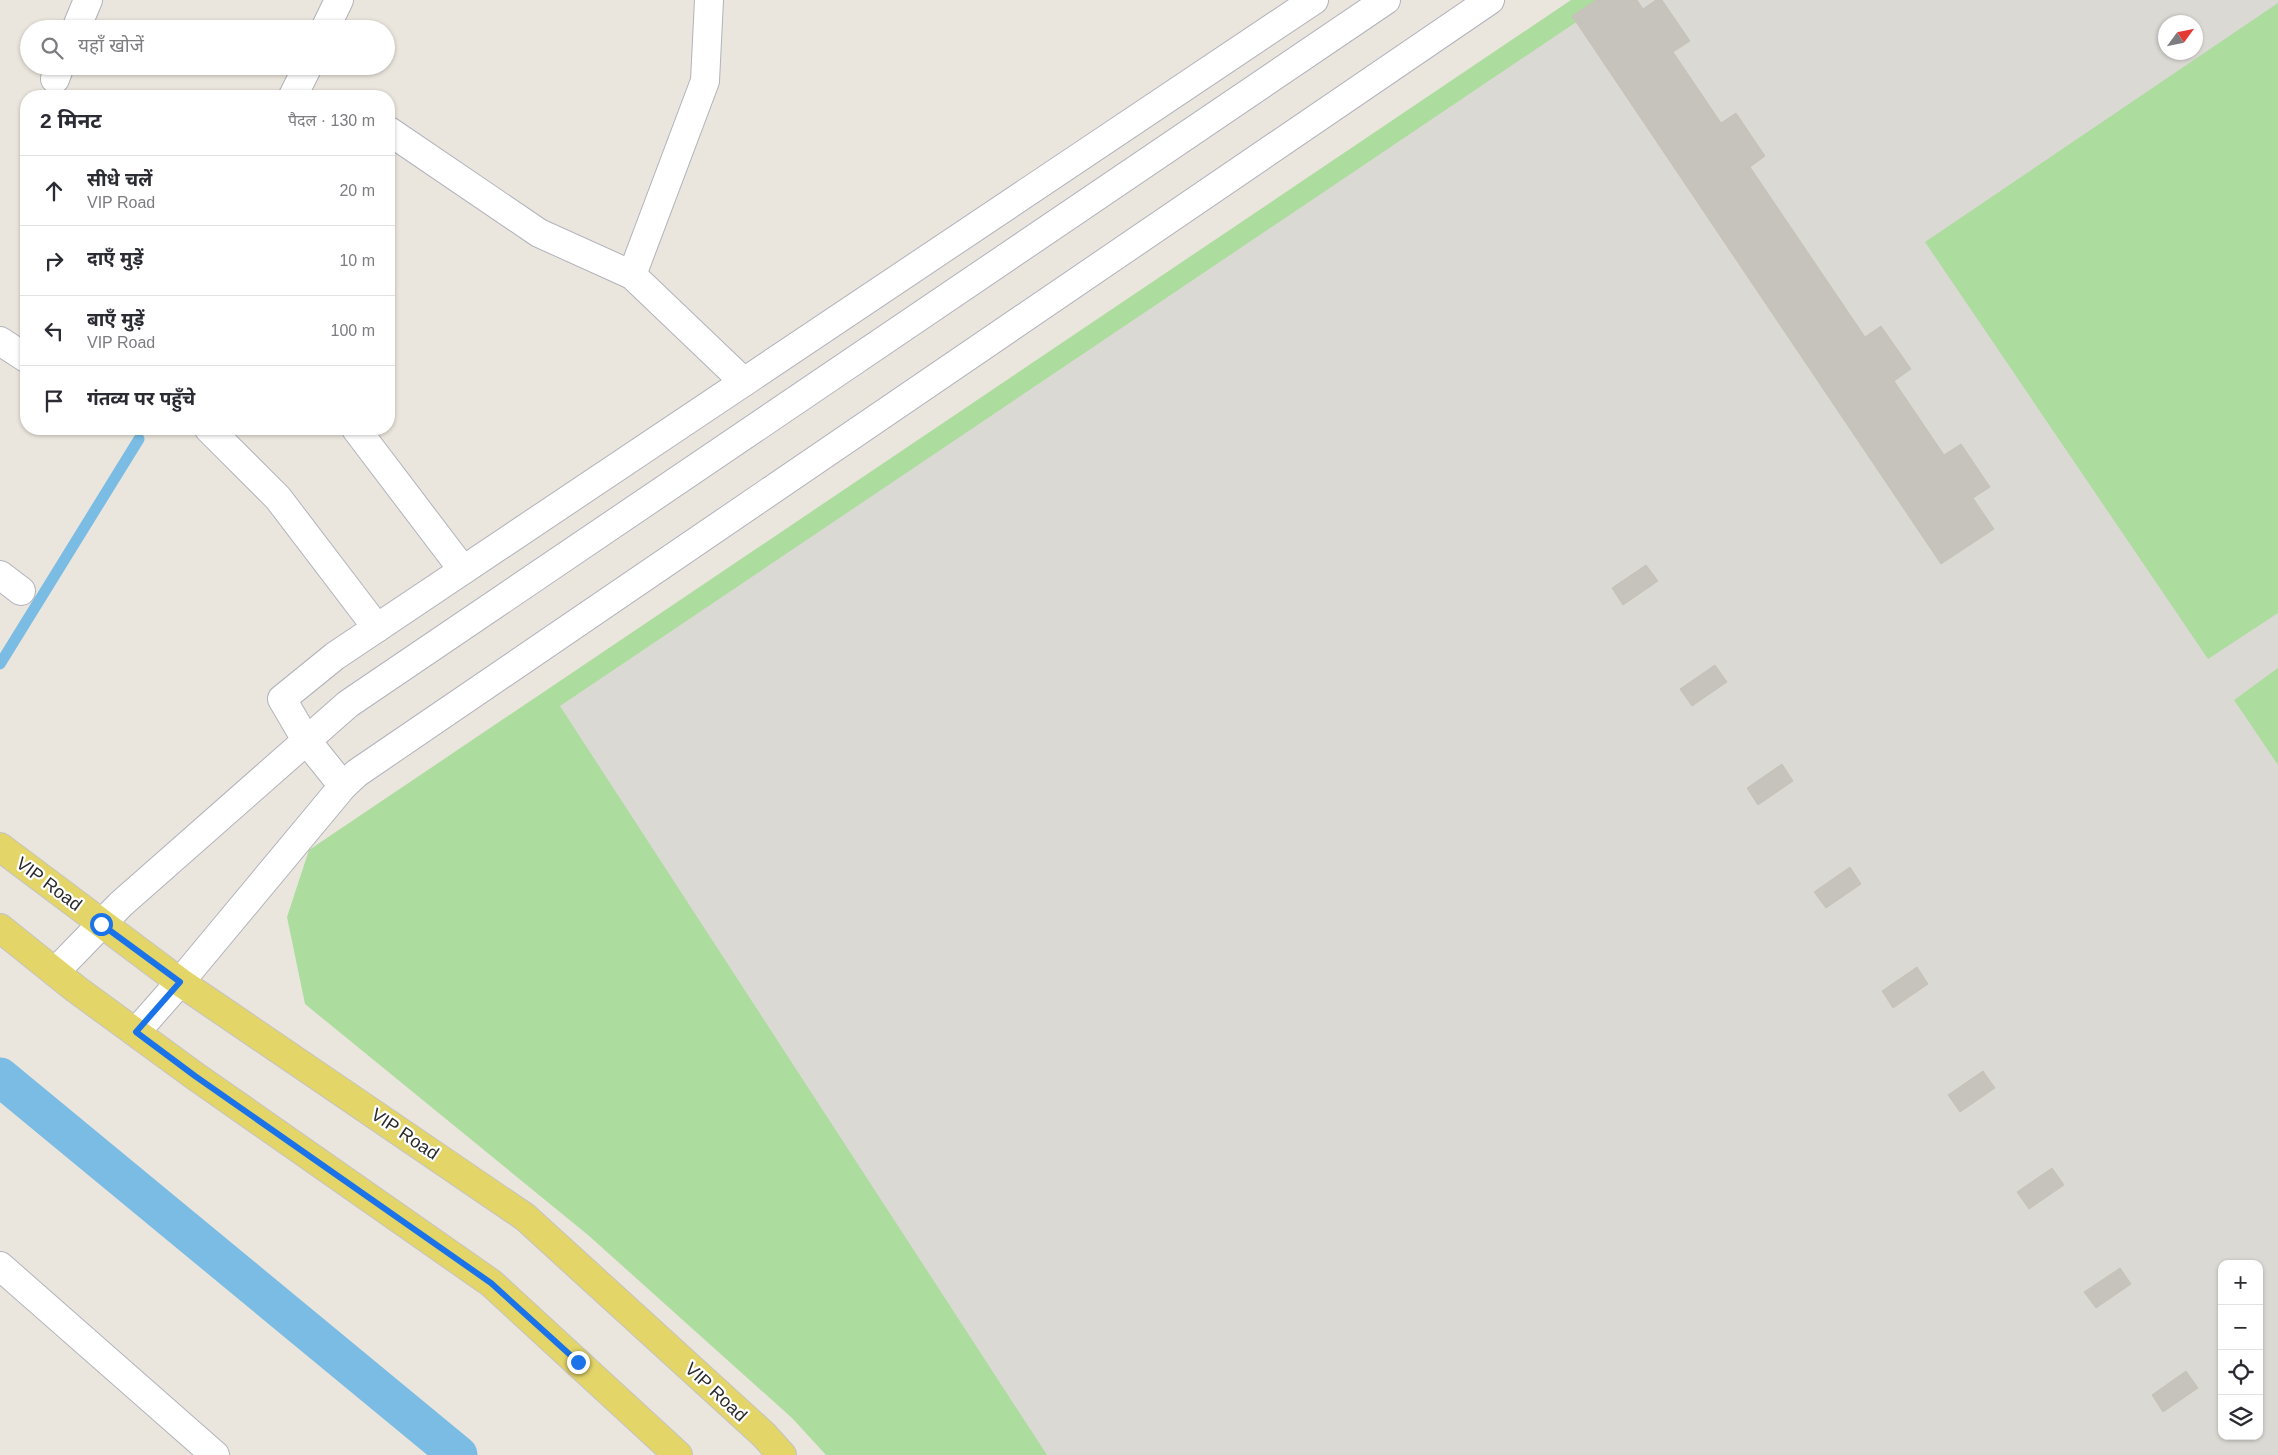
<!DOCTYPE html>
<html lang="hi">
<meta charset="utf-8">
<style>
body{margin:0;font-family:Helvetica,"Noto Sans Devanagari",sans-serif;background:#f7f7f7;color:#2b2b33}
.controls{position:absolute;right:15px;bottom:15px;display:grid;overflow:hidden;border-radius:10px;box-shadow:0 1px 4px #0004}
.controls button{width:45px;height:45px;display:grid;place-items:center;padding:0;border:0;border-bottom:1px solid #e1e1e2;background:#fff;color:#2b2b33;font:25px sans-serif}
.compass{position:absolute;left:2158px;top:15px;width:45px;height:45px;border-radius:50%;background:#fff;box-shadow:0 1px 4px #0004;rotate:57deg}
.stop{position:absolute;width:15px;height:15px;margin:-11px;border:4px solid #1a73e8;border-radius:50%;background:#fff}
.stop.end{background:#1a73e8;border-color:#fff;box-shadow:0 1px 5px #0008}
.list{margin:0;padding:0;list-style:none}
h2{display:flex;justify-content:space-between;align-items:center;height:65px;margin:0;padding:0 20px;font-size:21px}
h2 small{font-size:16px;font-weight:400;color:#7c7c81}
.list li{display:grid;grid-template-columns:32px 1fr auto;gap:15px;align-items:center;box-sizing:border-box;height:70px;padding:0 20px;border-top:1px solid #e1e1e2}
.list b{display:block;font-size:19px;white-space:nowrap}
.list p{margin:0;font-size:16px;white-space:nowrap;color:#7c7c81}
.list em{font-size:16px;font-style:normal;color:#7c7c81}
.icon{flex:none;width:28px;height:28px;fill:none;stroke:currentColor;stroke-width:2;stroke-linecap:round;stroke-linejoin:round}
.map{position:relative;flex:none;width:2278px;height:1455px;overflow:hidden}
.search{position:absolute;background:#fff;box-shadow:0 1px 4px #0004;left:20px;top:20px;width:375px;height:55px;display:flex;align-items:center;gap:12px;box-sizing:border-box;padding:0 18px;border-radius:28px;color:#7c7c81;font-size:19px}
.panel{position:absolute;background:#fff;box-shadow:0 1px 4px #0004;left:20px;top:90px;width:375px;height:345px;border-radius:20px}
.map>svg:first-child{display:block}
.green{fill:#addc9f;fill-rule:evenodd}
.plaza{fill:#dbd9d4;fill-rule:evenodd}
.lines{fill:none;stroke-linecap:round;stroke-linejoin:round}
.stream{stroke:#7abce3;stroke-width:11}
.canal{stroke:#7abce3;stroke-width:39}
.building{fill:#c6c3bd;stroke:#c6c2b7}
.minor-casing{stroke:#b1b2bc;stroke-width:30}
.major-casing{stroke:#c3c3c3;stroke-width:30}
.minor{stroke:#fff;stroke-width:28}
.major{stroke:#e4d569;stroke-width:28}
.route{stroke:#1a73e8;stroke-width:6}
.labels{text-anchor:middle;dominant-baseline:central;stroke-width:4.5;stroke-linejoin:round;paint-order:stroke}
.street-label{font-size:18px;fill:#2a2a2a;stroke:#fff}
</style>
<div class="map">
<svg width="2278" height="1455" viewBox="0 0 2278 1455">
<rect width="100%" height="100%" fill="#ebe6dd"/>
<path class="green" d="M 1571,0 L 2278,0 L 2278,1455 L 826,1455 L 792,1418 L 588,1235 L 305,1004 L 287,917 L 309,850 ZM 2166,22 L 2196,22 L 2196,52 L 2166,52 ZM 2222,1264 L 2259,1264 L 2259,1436 L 2222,1436 Z"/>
<path class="plaza" d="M 1609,0 L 2278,0 L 2278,3 L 1925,242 L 2208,659 L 2278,613 L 2278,668 L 2234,700 L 2278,765 L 2278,1455 L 1047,1455 L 560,706 ZM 2166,22 L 2196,22 L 2196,52 L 2166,52 ZM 2222,1264 L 2259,1264 L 2259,1436 L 2222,1436 Z"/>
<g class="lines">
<path class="stream" d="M 0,664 L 139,439"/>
<path class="canal" d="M 0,1077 L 458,1455"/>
</g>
<g class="building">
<path d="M 1596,0 L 1637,0 L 1643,9 L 1656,0 L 1662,0 L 1690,41 L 1673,52 L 1721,123 L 1736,113 L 1765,156 L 1750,167 L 1865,337 L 1881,326 L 1911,369 L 1894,381 L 1944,455 L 1961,444 L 1990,487 L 1973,498 L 1994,529 L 1941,564 L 1572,16 Z"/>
<path d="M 1646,565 L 1658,581 L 1623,605 L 1612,588 Z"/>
<path d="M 1715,665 L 1727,682 L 1692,706 L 1680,689 Z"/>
<path d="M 1782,764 L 1793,781 L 1758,805 L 1747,788 Z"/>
<path d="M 1850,867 L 1861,884 L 1826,908 L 1814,892 Z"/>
<path d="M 1917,967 L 1928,984 L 1893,1008 L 1882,991 Z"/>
<path d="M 1983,1071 L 1995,1088 L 1960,1112 L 1948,1095 Z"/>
<path d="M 2052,1168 L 2064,1185 L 2029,1209 L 2017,1192 Z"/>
<path d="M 2120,1268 L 2131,1284 L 2096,1308 L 2084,1292 Z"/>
<path d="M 2186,1371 L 2198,1388 L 2163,1412 L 2152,1395 Z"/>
</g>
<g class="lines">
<g class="minor-casing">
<g id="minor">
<path d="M 76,29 L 88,0"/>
<path d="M 325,29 L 339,0"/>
<path d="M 55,79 L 60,66"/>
<path d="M 293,96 L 308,66"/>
<path d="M 389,131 L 539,233 L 632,275 L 744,382"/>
<path d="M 632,275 L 705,81 L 709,0"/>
<path d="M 0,341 L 26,358"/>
<path d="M 209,429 L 278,498 L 377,628"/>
<path d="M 356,429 L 463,570"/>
<path d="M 0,575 L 21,591"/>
<path d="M 343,786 L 306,740 L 282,699 L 335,656 L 1314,0"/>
<path d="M 55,972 L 121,904 L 348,704 L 1386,0"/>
<path d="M 136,1032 L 180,982 L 343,786 L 357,773 L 1490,0"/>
<path d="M 0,1266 L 215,1455"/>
</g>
</g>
<g class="major-casing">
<g id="major">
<path d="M 0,847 L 180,982 L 525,1217 L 764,1435 L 782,1455"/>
<path d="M 0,928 L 76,989 L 195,1076 L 491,1283 L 678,1455"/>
</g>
</g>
<use href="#minor" class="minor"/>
<use href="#major" class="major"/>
</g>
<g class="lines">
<path class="route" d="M 101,924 L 180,982 L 136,1032 L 195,1076 L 491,1283 L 578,1362"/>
</g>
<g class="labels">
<g class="street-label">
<text transform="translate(49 884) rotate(37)">VIP Road</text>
<text transform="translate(405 1134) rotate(34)">VIP Road</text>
<text transform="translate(716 1392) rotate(43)">VIP Road</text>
</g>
</g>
</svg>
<div class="controls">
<button>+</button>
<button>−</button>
<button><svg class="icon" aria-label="locate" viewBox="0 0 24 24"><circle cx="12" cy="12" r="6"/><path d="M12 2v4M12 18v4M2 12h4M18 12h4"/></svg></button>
<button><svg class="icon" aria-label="layers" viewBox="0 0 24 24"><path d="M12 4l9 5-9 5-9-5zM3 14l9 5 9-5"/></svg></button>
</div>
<svg class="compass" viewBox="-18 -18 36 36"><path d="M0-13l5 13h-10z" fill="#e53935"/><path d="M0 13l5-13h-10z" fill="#7c7c81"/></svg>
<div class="stop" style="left:101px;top:924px"></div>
<div class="stop end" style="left:578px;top:1362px"></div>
<div class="search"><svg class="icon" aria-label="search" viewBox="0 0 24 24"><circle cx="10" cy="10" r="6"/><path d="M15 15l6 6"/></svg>यहाँ खोजें</div>
<section class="panel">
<h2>2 मिनट<small>पैदल · 130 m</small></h2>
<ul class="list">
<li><svg class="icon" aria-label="ahead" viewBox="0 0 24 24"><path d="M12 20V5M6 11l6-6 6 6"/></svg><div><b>सीधे चलें</b><p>VIP Road</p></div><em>20 m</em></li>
<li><svg class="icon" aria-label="right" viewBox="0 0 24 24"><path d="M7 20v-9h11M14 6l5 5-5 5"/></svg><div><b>दाएँ मुड़ें</b></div><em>10 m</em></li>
<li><svg class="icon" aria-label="left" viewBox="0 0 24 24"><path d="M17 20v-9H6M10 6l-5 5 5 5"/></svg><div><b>बाएँ मुड़ें</b><p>VIP Road</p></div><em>100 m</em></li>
<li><svg class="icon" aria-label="arrive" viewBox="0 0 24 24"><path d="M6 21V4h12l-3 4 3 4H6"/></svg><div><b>गंतव्य पर पहुँचे</b></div></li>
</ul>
</section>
</div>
